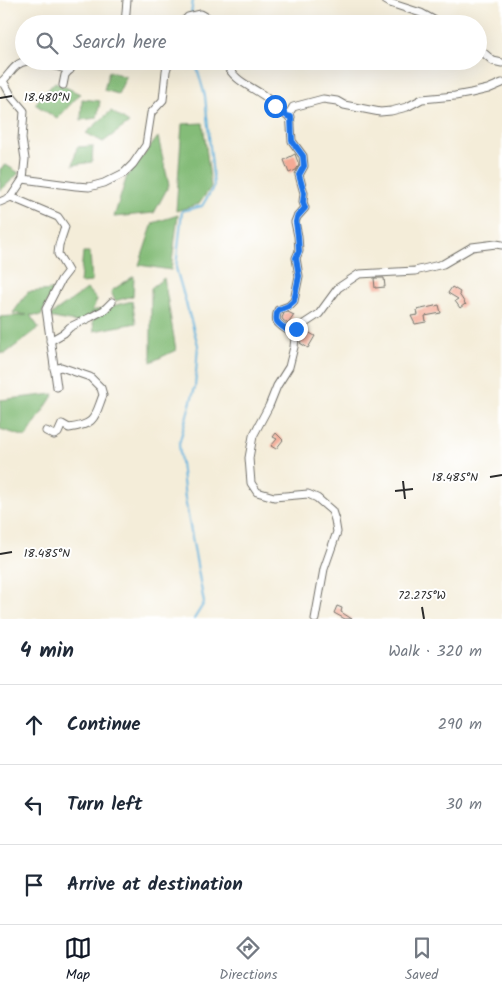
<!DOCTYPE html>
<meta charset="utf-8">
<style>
body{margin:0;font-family:Kalam,sans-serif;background:#f2f2f3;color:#1f2937}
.stop{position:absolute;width:15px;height:15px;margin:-11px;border:4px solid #1a73e8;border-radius:50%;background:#fff}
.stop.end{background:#1a73e8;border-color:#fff;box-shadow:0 1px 5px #0008}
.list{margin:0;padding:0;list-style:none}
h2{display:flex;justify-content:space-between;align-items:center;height:65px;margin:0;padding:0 20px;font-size:21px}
h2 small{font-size:16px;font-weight:400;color:#747a83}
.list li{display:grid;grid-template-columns:32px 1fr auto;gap:15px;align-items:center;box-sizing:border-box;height:80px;padding:0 20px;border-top:1px solid #e0e1e3}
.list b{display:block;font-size:19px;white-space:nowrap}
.list em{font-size:16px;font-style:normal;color:#747a83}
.icon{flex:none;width:28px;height:28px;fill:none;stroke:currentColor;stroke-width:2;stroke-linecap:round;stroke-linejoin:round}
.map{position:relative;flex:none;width:502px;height:619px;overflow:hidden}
.search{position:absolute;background:#fff;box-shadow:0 5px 20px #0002;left:15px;right:15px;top:15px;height:55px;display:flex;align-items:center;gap:12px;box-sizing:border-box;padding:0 18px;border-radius:28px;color:#747a83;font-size:19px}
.sheet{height:305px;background:#fff}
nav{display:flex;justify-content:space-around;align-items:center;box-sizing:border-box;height:70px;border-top:1px solid #e0e1e3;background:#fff;font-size:14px;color:#747a83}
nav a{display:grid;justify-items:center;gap:2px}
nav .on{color:#111827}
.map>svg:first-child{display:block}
.forest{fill:#84bc78;stroke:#587452}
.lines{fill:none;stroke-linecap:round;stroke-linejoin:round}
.stream{stroke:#64b3de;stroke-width:2}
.building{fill:#f4aa95}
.minor-casing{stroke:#716f68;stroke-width:9}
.minor{stroke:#fff;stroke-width:7}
.route{stroke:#1a73e8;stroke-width:6}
.ticks{fill:none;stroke:#2b2b2b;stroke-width:2}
.ticks-label{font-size:12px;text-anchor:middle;fill:#2b2b2b;stroke:#fff;stroke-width:4;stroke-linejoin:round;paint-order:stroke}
</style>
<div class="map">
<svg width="502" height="619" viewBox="0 0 502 619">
<rect width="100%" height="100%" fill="#fff"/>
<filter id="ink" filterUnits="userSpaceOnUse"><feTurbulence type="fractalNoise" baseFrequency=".02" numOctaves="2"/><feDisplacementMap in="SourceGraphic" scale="10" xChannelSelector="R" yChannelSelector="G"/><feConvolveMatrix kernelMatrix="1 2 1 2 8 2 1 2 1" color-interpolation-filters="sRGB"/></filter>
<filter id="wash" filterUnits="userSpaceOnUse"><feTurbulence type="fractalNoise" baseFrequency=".0096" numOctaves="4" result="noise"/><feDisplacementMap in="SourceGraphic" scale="20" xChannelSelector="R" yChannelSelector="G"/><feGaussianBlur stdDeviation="1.12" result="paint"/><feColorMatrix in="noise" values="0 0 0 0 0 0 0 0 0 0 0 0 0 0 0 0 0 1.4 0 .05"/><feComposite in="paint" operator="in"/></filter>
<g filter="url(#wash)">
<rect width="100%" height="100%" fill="#f4edd9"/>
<g class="forest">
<path d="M 109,71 L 126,77 L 118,94 L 104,90 Z"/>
<path d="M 55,82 L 80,94 L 57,119 L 35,104 Z"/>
<path d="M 82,99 L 100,101 L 97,118 L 81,120 Z"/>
<path d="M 111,111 L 129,123 L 103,142 L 86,133 Z"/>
<path d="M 203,123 L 211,187 L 199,204 L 176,211 L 182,124 Z"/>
<path d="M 158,137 L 169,185 L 154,213 L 114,217 L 127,176 Z"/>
<path d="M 93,146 L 92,162 L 73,165 L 77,147 Z"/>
<path d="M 6,165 L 19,173 L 0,191 L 0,169 Z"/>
<path d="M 178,215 L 171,270 L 139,265 L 153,223 Z"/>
<path d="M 83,252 L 90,252 L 92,282 L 80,283 Z"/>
<path d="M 134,276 L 133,296 L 115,301 L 111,291 Z"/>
<path d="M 164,278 L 176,350 L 151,362 L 151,288 Z"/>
<path d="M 87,289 L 97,300 L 92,311 L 132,301 L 136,323 L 94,331 L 92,312 L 86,324 L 48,317 Z"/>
<path d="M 53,290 L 41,316 L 30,315 L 39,328 L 6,353 L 0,353 L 0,317 L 27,315 L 13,313 L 28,292 Z"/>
<path d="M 54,394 L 26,437 L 0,429 L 0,400 Z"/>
</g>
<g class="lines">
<g class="stream">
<path d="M 191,15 L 193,0"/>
<path d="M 194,619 L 204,603 L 185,499 L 179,444 L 195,387 L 198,345 L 176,268 L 182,211 L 202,206 L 214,186 L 205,96 L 195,61"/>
</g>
</g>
<g id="blocks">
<g class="building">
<path d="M 295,154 L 299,165 L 296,170 L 289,173 L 284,160 Z"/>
<path d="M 374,278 L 384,278 L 385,287 L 375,288 Z"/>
<path d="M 452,287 L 460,292 L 459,294 L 466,305 L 465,304 L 460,308 L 455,301 L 458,299 L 448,293 Z"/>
<path d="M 439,305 L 441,313 L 425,316 L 426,322 L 415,324 L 411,316 L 418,315 L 417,310 Z"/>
<path d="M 288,312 L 294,315 L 288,324 L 283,320 L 282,318 L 284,313 Z"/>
<path d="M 306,331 L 315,336 L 308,348 L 300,343 Z"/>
<path d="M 276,433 L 283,440 L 276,449 L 271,446 L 277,439 L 273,437 Z"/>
<path d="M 337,606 L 342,608 L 341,612 L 352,619 L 345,619 L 334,613 Z"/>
</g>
</g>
</g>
<g filter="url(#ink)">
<use href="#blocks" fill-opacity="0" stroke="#716f68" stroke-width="1"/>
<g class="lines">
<g class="minor-casing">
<g id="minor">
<path d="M 385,0 L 390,3 L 421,13 L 441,24"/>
<path d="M 125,24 L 127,0"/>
<path d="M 181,24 L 188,17 L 201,14 L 215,22 L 215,24"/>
<path d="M 478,48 L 493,61 L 502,63"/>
<path d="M 36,61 L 70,70"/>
<path d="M 224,61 C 236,82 245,83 263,95 C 271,101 279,109 287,116 L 291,117"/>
<path d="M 3,81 L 12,97 L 24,111 L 22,139 L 25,159 L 23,179 L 76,186 L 89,187 L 104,183 L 124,173 L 133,164 L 146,145 L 151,113 L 163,100 L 166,71 L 169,61"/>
<path d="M 0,83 C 10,76 13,63 27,61"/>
<path d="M 63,85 L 65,75 L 77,61"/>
<path d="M 11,197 L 58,217 L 65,227 L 59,245 L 58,254 L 68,271 L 61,280 L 46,309 L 57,387"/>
<path d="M 0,202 L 11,197 L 23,179"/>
<path d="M 296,329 L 287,330 C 277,323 274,322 278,310 L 289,306 L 294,301 L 299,276 L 296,258 L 299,251 L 298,236 L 295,222 L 297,217 L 305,208 L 303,202 L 304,193 L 299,175 L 304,166 L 303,156 L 292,141 L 290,112 L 293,107 L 323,99 L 337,101 L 344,105 L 380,112 L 391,111 L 407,107 L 422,99 L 455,96 L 471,93 L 488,89 L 502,83"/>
<path d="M 50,341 L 64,333 L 70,327 L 91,317 L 104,310 L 112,302"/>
<path d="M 46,431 L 54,435 L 58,433 L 62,424 L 69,428 C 96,424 94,418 103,395 L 101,388 L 90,377 L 61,367 L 54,369"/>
<path d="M 315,619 L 324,569 L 337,532 L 335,520 L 332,511 L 317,498 L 308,494 L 274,497 L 257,492 L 251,483 L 249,458 L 253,436 L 269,406 L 277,386 L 289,367 L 294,347 L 296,329 L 319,314 L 338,288 L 359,274 L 415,271 L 443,264 L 472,247 L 496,244 L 502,245"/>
</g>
</g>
<use href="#minor" class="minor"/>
</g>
</g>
<g class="lines" filter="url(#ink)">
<path class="route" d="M 275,106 L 287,116 L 291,117 L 292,141 L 303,156 L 304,166 L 299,175 L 304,193 L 303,202 L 305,208 L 297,217 L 296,222 L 298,236 L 299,251 L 296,258 L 299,276 L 294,301 L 288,306 L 278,310 C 274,322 277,323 287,330 L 296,329"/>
</g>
<path class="ticks" d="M 0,98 L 12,96M 490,477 L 502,475M 403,481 L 405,499M 395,491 L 413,489M 0,554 L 12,552M 422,607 L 424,619"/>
<g class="ticks-label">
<text x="47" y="101">18.480°N</text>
<text x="455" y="481">18.485°N</text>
<text x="47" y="557">18.485°N</text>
<text x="422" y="599">72.275°W</text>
</g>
</svg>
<div class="stop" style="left:275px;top:106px"></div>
<div class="stop end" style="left:296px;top:329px"></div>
<div class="search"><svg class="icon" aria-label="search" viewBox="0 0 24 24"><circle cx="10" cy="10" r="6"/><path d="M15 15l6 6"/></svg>Search here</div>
</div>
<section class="sheet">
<h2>4 min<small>Walk · 320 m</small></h2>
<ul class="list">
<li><svg class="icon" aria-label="ahead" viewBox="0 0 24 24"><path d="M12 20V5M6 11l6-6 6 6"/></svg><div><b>Continue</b></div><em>290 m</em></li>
<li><svg class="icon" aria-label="left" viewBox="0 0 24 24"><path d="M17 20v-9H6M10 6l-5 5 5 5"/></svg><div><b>Turn left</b></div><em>30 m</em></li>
<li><svg class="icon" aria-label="arrive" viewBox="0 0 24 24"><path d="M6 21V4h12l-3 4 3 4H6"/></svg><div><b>Arrive at destination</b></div></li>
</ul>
</section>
<nav>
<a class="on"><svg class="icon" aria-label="map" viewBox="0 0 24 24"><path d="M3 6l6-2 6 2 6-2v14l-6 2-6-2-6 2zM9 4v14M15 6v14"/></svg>Map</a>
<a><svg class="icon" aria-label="directions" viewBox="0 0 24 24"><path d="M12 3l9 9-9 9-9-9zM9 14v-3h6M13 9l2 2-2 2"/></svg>Directions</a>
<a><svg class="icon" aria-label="saved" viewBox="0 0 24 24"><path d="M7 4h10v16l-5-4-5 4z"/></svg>Saved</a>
</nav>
